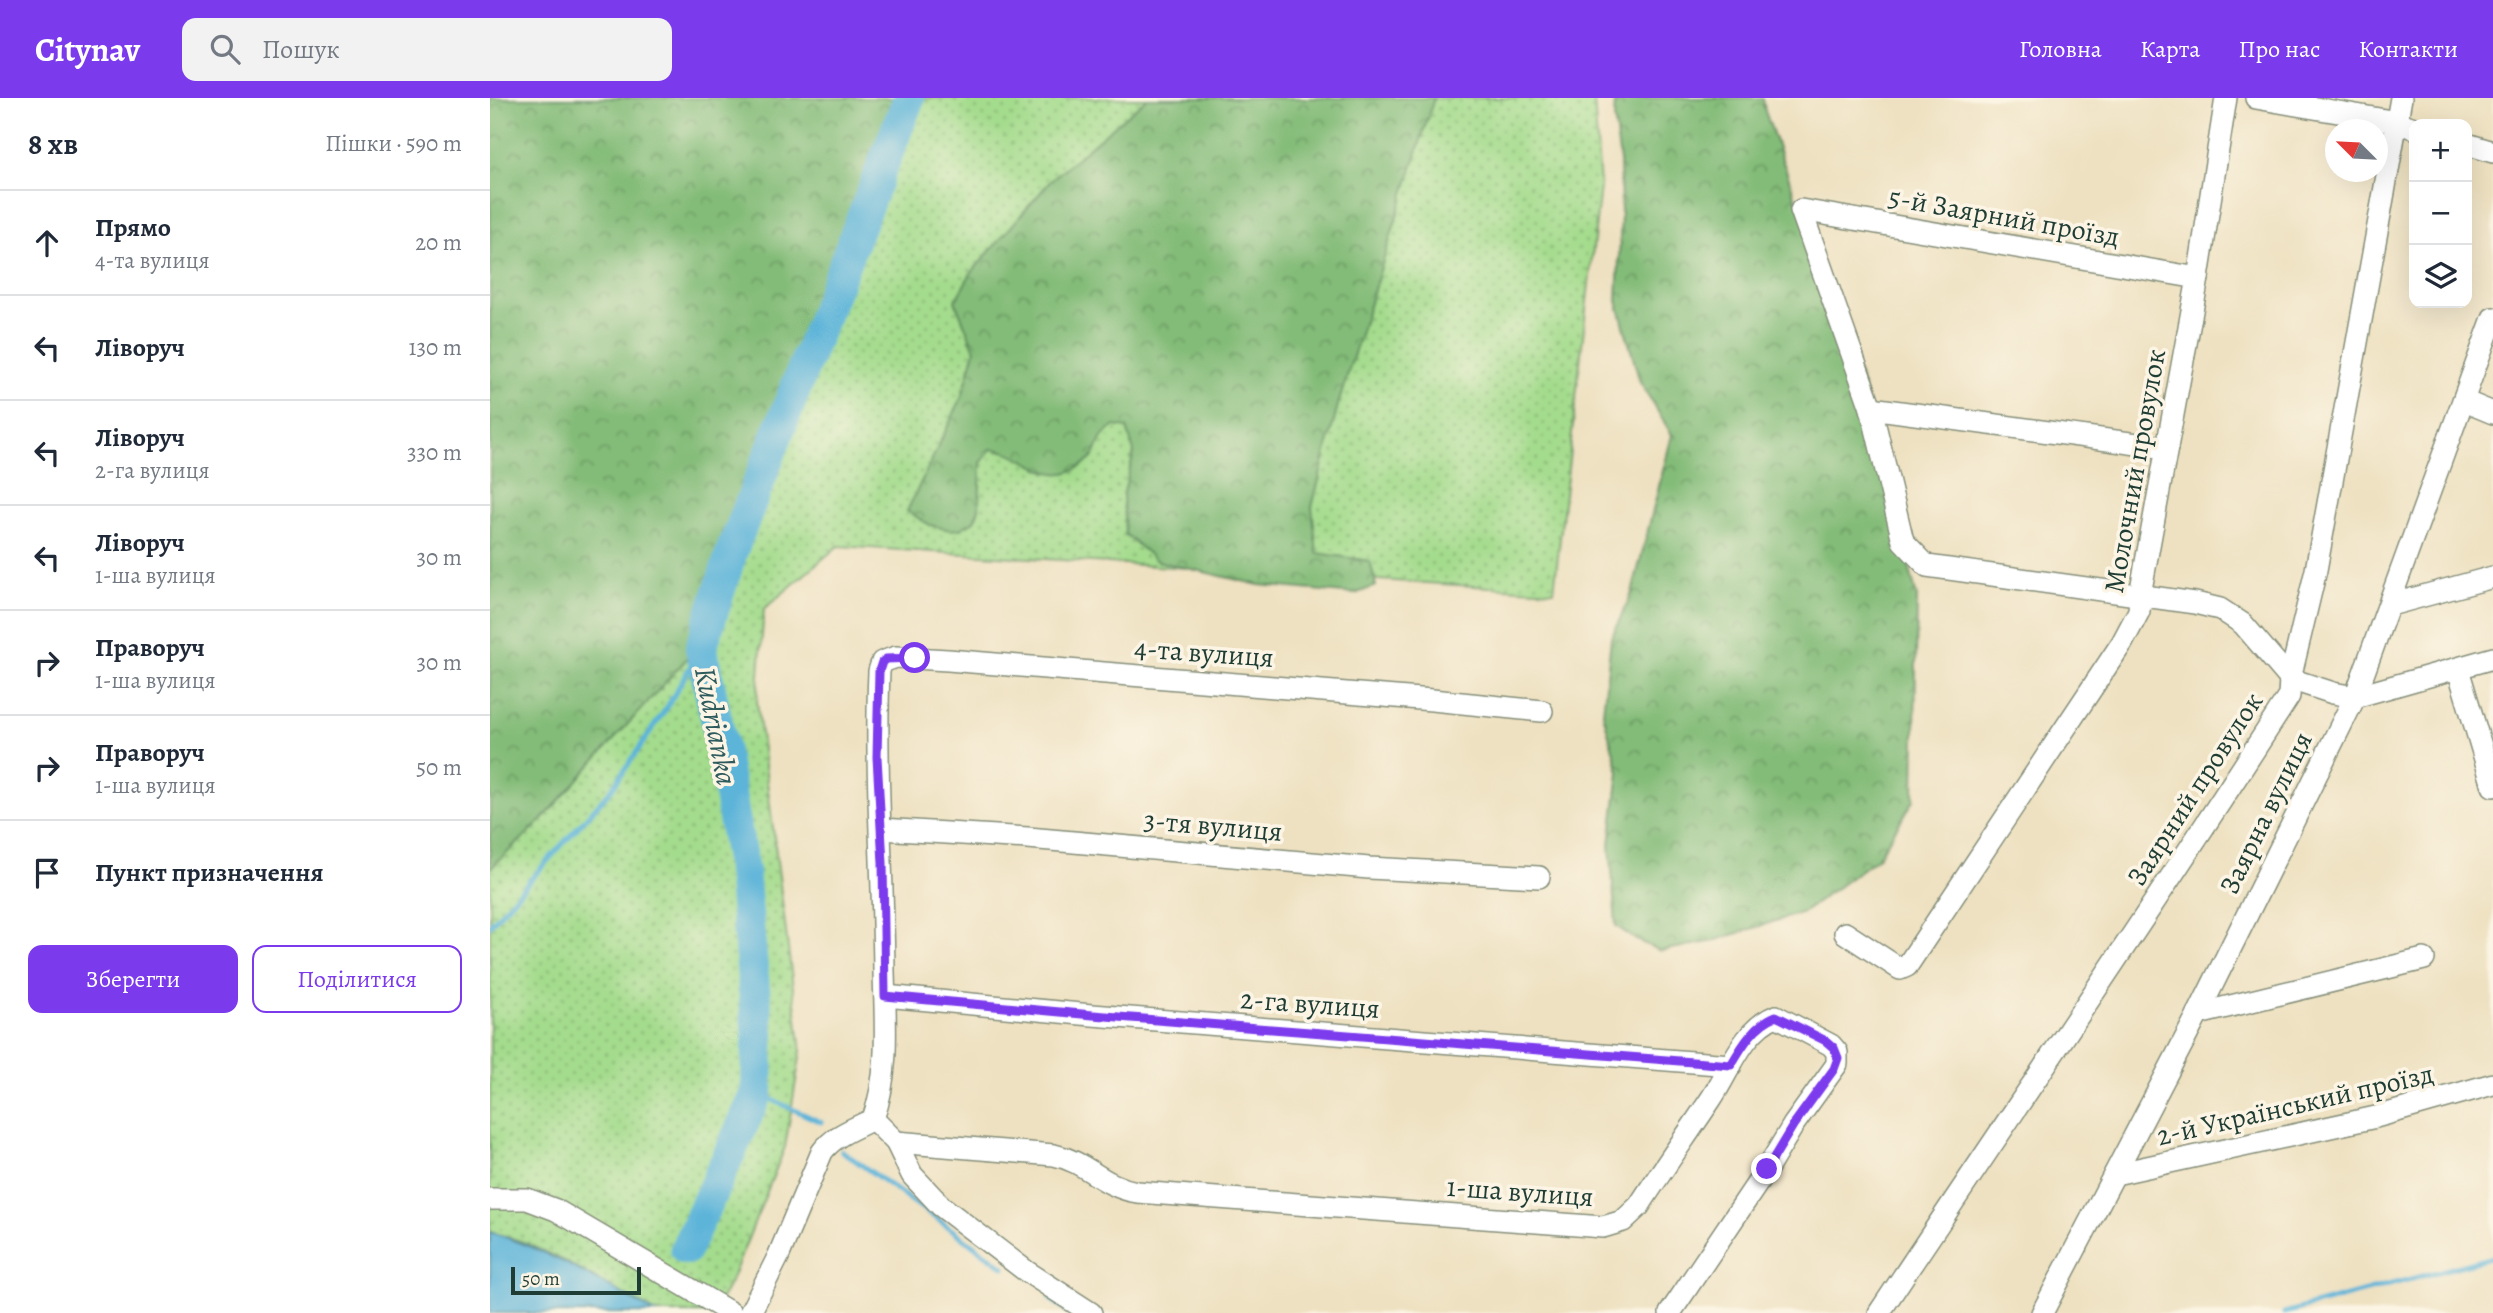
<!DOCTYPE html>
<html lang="uk">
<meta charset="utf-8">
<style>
body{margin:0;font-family:Alegreya,serif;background:#f2f2f3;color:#1f2937}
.controls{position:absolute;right:21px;top:21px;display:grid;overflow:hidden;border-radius:14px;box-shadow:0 7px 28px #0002}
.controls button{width:63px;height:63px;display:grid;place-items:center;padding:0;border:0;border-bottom:2px solid #e0e1e3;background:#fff;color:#1f2937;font:35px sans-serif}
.compass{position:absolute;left:1835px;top:21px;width:63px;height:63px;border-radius:50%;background:#fff;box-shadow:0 7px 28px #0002;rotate:294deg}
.scale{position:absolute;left:21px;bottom:18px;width:130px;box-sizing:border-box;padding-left:7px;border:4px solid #1f3d34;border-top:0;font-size:19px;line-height:24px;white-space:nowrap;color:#1f3d34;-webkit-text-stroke:5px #fcf5e5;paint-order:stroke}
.stop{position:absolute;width:21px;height:21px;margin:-16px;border:5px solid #7c3aed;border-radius:50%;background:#fff}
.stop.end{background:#7c3aed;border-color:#fff;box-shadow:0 2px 7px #0008}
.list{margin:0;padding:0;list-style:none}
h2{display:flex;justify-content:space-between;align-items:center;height:91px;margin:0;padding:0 28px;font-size:30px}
h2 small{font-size:23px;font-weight:400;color:#747a83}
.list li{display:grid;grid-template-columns:46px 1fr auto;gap:21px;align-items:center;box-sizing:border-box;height:105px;padding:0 28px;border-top:2px solid #e0e1e3}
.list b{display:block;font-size:26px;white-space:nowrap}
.list p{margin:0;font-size:23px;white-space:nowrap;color:#747a83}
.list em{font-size:23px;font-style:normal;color:#747a83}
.actions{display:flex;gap:14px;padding:21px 28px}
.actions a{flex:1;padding:16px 0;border:2px solid #7c3aed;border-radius:14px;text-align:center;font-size:24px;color:#7c3aed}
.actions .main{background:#7c3aed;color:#fff}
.icon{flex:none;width:38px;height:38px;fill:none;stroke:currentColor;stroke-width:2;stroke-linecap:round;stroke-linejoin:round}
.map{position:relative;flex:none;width:2003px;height:1215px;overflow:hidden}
header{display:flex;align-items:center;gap:42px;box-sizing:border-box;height:98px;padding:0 35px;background:#7c3aed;color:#fff}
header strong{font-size:33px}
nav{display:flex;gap:38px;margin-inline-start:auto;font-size:24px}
.search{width:490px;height:63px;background:#f2f2f3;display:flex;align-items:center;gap:18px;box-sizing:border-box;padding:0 24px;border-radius:14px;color:#747a83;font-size:26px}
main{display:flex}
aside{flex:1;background:#fff}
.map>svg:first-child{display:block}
.grass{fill:url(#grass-dots);stroke:#628c60;stroke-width:2}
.forest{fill:url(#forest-crowns);stroke:#517c56;stroke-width:2}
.water{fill:#5bb4d9;stroke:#3d7886;stroke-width:2}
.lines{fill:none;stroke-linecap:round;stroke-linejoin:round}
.stream{stroke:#5bb4d9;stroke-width:5}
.river{stroke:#5bb4d9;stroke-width:32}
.street-casing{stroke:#868f7a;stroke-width:24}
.street{stroke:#fff;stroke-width:21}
.route{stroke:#7c3aed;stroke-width:9}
.labels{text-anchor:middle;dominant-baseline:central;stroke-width:7;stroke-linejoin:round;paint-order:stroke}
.street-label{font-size:28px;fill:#1f3d34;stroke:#fcf5e5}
.water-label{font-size:30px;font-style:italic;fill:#2e5b5d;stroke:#fcf5e5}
</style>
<header>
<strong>Citynav</strong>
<div class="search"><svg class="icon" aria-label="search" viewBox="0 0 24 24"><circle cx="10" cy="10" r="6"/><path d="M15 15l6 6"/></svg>Пошук</div>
<nav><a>Головна</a><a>Карта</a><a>Про нас</a><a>Контакти</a></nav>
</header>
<main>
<aside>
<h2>8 хв<small>Пішки · 590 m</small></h2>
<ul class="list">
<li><svg class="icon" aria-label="ahead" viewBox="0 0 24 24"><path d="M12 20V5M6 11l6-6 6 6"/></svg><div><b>Прямо</b><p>4-та вулиця</p></div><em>20 m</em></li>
<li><svg class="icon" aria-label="left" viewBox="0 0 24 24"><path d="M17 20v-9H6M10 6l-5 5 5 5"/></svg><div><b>Ліворуч</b></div><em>130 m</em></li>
<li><svg class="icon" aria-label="left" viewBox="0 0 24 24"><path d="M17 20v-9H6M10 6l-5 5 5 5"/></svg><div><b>Ліворуч</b><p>2-га вулиця</p></div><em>330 m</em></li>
<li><svg class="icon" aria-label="left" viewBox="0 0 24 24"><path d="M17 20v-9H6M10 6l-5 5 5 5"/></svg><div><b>Ліворуч</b><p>1-ша вулиця</p></div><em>30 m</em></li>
<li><svg class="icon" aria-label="right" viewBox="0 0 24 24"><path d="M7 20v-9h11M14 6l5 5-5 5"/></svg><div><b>Праворуч</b><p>1-ша вулиця</p></div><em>30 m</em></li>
<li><svg class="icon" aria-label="right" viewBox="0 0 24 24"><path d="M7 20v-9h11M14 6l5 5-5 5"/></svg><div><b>Праворуч</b><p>1-ша вулиця</p></div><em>50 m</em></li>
<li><svg class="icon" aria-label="arrive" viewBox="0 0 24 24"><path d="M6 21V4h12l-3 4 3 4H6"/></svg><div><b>Пункт призначення</b></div></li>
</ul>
<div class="actions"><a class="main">Зберегти</a><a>Поділитися</a></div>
</aside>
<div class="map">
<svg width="2003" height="1215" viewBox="0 0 2003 1215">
<defs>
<pattern id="grass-dots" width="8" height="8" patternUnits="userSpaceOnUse" patternTransform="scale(1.75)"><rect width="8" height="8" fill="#a4dc8d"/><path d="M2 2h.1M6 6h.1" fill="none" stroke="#85b474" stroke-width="1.8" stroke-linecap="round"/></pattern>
<pattern id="forest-crowns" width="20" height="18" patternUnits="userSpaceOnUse" patternTransform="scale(1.75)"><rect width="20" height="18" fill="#83bc78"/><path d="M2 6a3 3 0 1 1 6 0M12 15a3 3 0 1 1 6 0" fill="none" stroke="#6b9a63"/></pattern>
</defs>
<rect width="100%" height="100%" fill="#fcf5e5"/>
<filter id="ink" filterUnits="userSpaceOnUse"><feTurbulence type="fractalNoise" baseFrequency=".0143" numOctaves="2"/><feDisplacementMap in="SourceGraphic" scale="14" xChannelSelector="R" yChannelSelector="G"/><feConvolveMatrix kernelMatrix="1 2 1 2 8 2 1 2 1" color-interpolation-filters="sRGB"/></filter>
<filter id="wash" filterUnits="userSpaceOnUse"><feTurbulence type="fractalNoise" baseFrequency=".00686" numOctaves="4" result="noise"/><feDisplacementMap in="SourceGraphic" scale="28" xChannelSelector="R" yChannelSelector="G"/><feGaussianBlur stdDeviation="1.57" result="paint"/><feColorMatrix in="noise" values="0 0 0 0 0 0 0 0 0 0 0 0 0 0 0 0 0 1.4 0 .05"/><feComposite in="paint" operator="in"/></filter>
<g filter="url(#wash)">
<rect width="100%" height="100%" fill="#eee1c1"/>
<path class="grass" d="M 0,0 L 1104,0 L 1110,89 L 1064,493 L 348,448 L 274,511 L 267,604 L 311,953 L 295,1049 L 243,1178 L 224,1215 L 166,1215 L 72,1162 L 31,1143 L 0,1134 Z"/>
<g class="forest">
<path d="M 0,0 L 414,0 L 300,291 L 255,419 L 246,431 L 200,557 L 49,725 L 0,771 Z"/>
<path d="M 657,0 L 944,0 L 848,307 L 822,409 L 827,455 L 880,463 L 886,488 L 865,496 L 769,487 L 667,463 L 635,436 L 633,398 L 644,354 L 637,330 L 625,328 C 621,331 616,335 613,338 C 607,346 607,356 600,362 C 557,397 541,353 501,351 L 491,365 L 489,411 L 484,423 L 470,431 L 460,432 L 440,427 L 417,413 L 472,299 L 485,252 L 465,203 L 481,175 L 563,80 Z"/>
<path d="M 1125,0 L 1273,0 L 1275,13 L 1374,292 L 1427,499 L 1424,702 L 1388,759 L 1314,814 L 1220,844 L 1170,853 L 1146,842 L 1126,828 L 1120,746 L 1129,674 L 1113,615 L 1121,540 L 1142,495 L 1182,337 L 1150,284 L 1127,203 L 1131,118 L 1130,63 L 1124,20 Z"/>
</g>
<path class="water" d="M 0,1134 C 59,1152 112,1185 166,1215 L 0,1215 Z"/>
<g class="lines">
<g class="stream">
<path d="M 0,827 L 121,692 L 177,609 L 211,550"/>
<path d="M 267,995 L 331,1024"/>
<path d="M 352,1053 L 514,1169"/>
<path d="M 560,1201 L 581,1215"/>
<path d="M 1794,1215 L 2003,1159"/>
</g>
<path class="river" d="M 196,1151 L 267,995 L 268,934 L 253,773 L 231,643 L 211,550 L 243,450 L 419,0"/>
</g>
</g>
<g filter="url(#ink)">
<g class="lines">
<g class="street-casing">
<g id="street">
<path d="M 1766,0 L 1907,24 L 1924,30"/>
<path d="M 1977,46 L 2003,54"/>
<path d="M 1708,180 L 1311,112 L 1381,310 L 1413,443 L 1437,468 L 1705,505 L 1730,511 L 1753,526 L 1800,581 L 1843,595 L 1865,599 L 2003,560"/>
<path d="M 1974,303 L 2003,315"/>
<path d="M 1381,310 L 1677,350"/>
<path d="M 1900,507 L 2003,479"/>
<path d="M 1968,571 L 2003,688"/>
<path d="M 391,731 L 538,740 L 879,770 L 1049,779"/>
<path d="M 1355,835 L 1410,871 L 1417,868 L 1632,545 L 1649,513 L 1650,497 L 1708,180 L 1736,0"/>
<path d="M 395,898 L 602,917 L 1241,967"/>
<path d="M 1708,916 L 1934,861"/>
<path d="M 383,1021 L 406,1044 L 564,1057 C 598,1064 611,1088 647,1094 L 1113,1129 L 1133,1123 L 1149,1108 C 1172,1072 1197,1037 1221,1001 C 1240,973 1253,931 1286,918 L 1341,947 L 1347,954 L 1347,966 L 1304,1026 L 1277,1071 L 1180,1215"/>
<path d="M 406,1044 L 422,1077 L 451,1108 L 536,1173 L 601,1215"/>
<path d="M 1625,1076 L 1886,1019 L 2003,986"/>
<path d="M 0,1101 L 37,1101 L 66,1112 L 241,1215"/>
<path d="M 260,1215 L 288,1159 L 332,1054 C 344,1037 366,1030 383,1021 C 400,974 395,922 394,873 C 393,773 385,673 389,573 L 392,564 L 406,559 L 458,562 L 942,602 L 1052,613"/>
<path d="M 1389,1215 C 1526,1009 1666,806 1799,598 L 1800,581 L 1826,472 L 1911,0"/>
<path d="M 1552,1215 L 1708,916 L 1865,599 L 2003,220"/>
</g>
</g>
<use href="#street" class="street"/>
</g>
</g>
<g class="lines" filter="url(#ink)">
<path class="route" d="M 425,560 L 396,561 L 392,564 L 389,573 L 387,659 L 393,765 L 395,898 L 603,917 L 1241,967 C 1252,948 1265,926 1286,918 L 1336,943 L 1344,950 L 1348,960 L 1344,971 L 1304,1026 L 1277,1071"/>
</g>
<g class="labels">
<g class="street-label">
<text transform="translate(1514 119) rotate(10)">5-й Заярний проїзд</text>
<text transform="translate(1645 373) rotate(-80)">Молочний провулок</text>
<text transform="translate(714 555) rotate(4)">4-та вулиця</text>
<text transform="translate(1705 691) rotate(-57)">Заярний провулок</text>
<text transform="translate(1776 715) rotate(-64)">Заярна вулиця</text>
<text transform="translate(723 728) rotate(5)">3-тя вулиця</text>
<text transform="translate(820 906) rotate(4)">2-га вулиця</text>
<text transform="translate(1805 1007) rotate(-13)">2-й Український проїзд</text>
<text transform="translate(1030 1094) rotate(4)">1-ша вулиця</text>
</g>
<g class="water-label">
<text transform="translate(226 628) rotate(79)">Kudrianka</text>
</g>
</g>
</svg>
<div class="controls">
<button>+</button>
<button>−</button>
<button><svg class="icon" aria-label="layers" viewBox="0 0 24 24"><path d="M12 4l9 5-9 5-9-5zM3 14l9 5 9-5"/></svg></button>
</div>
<svg class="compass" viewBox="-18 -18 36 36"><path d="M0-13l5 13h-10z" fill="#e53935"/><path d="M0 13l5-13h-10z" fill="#747a83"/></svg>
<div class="scale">50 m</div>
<div class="stop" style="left:425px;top:560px"></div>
<div class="stop end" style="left:1277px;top:1071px"></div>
</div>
</main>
